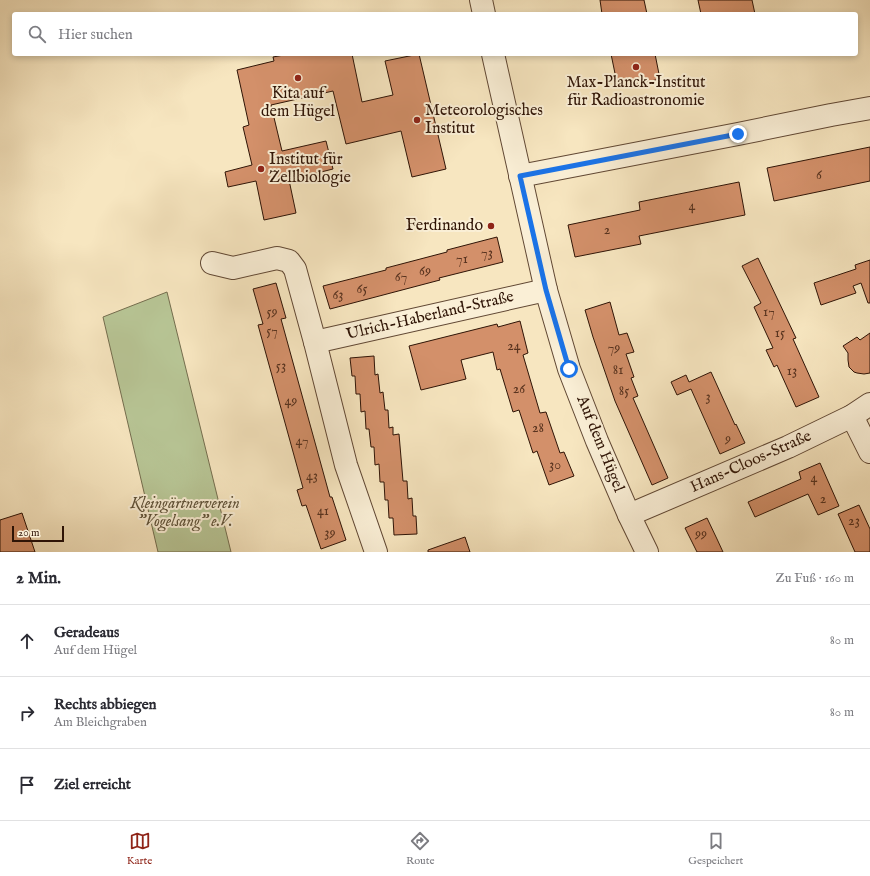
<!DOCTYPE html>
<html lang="de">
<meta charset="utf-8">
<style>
body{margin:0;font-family:"IM FELL English",serif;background:#f7f7f7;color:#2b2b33}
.scale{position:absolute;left:12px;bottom:10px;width:52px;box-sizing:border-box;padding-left:4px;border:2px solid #2f1406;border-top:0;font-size:11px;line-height:14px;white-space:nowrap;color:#2f1406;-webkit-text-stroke:3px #faefd6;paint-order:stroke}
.stop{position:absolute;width:12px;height:12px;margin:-9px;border:3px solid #1a73e8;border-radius:50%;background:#fff}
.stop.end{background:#1a73e8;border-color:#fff;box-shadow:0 1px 4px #0008}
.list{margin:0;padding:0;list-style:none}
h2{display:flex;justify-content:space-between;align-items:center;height:52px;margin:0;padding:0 16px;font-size:17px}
h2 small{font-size:13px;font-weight:400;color:#7c7c81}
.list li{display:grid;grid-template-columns:26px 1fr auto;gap:12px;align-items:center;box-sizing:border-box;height:72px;padding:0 16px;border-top:1px solid #e1e1e2}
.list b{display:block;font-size:15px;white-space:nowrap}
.list p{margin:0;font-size:13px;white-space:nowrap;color:#7c7c81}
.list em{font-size:13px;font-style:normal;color:#7c7c81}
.icon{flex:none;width:22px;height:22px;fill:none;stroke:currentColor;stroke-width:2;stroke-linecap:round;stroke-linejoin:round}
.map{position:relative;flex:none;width:870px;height:552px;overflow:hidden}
.search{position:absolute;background:#fff;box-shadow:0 2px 6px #0003;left:12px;right:12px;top:12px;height:44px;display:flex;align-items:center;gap:10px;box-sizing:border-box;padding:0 14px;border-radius:4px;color:#7c7c81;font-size:15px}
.sheet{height:268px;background:#fff}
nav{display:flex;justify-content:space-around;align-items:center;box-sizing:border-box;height:56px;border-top:1px solid #e1e1e2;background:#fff;font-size:11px;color:#7c7c81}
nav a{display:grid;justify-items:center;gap:2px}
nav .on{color:#8f2418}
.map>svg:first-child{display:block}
.green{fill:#b8c696;stroke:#746d4e}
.building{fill:#d3906a;stroke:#2f1406}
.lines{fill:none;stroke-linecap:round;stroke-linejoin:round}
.minor-casing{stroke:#614834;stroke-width:24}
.minor{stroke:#faefd6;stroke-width:22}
.route{stroke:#1a73e8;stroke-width:5}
.poi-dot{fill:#8f2418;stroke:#faefd6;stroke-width:1.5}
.labels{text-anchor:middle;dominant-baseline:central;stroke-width:4;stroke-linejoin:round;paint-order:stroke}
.number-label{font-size:14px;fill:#58331f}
.poi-label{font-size:16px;fill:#2f1406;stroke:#faefd6}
.street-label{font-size:16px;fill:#2f1406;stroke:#faefd6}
.park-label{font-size:16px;font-style:italic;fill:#5f5238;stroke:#faefd6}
</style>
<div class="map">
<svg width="870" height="552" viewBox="0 0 870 552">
<rect width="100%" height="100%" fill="#f7e6c0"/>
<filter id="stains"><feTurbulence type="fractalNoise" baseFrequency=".005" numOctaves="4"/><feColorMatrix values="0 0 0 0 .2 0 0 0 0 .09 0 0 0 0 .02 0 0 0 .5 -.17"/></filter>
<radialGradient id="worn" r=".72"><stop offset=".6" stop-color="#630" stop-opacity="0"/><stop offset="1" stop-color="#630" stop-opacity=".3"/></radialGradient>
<path class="green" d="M 167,292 L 231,552 L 158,552 L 103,317 Z"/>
<g class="building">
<path d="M 600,0 L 644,0 L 647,14 L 602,14 Z"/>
<path d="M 698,0 L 752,0 L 755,14 L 701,14 Z"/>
<path d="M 289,54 L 352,54 L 362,102 L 393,95 L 385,61 L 419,54 L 446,169 L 412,177 L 401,131 L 346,144 L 333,91 L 271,105 L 282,151 L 326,141 L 333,169 L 289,180 L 296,213 L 264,220 L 256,181 L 228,187 L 225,172 L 252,165 L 243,127 L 249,125 L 237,70 L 274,61 L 273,57 Z"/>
<path d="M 611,54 L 655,54 L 660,79 L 618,88 Z"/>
<path d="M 870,147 L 870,181 L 774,201 L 767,168 Z"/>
<path d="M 739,182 L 745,215 L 639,236 L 641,244 L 575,257 L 568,225 L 640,210 L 639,202 Z"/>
<path d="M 497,237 L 503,262 L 439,278 L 440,280 L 330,309 L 323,286 L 386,270 L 386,268 L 447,252 L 447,250 Z"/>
<path d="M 758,258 L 796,338 L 793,339 L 819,397 L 796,407 L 777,365 L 774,367 L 766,350 L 773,348 L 754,307 L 761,303 L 742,266 Z"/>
<path d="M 870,260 L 870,303 L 868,303 L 861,283 L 853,286 L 856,293 L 821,305 L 814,283 L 856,269 L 855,265 Z"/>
<path d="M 276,283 L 286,318 L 281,319 L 330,497 L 332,497 L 346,540 L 321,549 L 306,505 L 302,506 L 297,490 L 303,488 L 258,325 L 263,324 L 253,289 Z"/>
<path d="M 610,302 L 619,335 L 627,333 L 634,352 L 626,354 L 634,377 L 631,378 L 638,396 L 633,398 L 668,478 L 652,485 L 615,401 L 593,337 L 585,310 Z"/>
<path d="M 520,321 L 528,353 L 523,355 L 540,413 L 546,412 L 560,453 L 564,452 L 574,476 L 549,485 L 537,451 L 533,453 L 519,410 L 513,412 L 500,369 L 497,370 L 493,352 L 461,360 L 466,379 L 421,390 L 409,346 L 497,324 L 498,327 Z"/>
<path d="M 870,333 L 870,373 L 864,374 L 857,373 L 854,372 L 849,367 L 848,360 L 848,353 L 843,346 L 857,337 L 860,340 Z"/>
<path d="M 374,356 L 375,375 L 378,374 L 380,393 L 383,392 L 385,410 L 388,410 L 389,428 L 393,427 L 393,435 L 399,434 L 403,481 L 407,481 L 408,499 L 412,498 L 413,516 L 416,516 L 417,534 L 394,535 L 393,518 L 389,518 L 388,500 L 385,500 L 384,482 L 380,482 L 379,464 L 375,465 L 374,447 L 371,447 L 369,429 L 366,429 L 365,411 L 361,412 L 360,394 L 356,394 L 355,376 L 352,376 L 350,358 Z"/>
<path d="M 711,372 L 735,425 L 736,424 L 745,443 L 720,454 L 691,389 L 677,395 L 671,382 L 686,375 L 689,382 Z"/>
<path d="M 820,463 L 839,506 L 818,515 L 808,494 L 755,517 L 748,502 L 801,479 L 799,472 Z"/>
<path d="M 859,505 L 870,529 L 870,552 L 855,552 L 838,514 Z"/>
<path d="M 22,513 L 35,552 L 0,552 L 0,520 Z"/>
<path d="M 707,518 L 717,539 L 723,552 L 697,552 L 685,528 Z"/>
<path d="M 465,537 L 470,552 L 428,552 L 428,550 Z"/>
</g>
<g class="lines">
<g class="minor-casing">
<g id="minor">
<path d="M 481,0 L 484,14"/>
<path d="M 493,54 L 546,290 L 569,369 L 597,441 L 629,515 L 647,552"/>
<path d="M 520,176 L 738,134 L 831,115 L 870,108"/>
<path d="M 212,263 L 233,268 L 277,258 L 289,261 L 295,269 L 315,342 L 546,290"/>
<path d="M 315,342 L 346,465 L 376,552"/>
<path d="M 852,416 L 870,452"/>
<path d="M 629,515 L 788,447 L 852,416 L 870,404"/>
</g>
</g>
<use href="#minor" class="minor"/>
</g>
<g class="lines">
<path class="route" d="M 569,369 L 546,290 L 520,176 L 738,134"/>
</g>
<g class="poi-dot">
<circle cx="636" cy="67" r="4"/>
<circle cx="298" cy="78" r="4"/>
<circle cx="417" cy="120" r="4"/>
<circle cx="261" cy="169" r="4"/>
<circle cx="491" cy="226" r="4"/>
</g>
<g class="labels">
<g class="number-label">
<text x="819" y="175">6</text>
<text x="692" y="206">4</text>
<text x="607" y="230">2</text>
<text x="487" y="253">73</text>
<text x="462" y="259">71</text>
<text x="425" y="271">69</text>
<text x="401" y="277">67</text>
<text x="362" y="289">65</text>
<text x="338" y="295">63</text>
<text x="272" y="312">59</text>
<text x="769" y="312">17</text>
<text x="272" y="331">57</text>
<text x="780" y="333">15</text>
<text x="514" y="346">24</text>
<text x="614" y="348">79</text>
<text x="281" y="366">53</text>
<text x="618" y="370">81</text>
<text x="792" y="371">13</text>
<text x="519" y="389">26</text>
<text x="624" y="391">85</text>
<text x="708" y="397">3</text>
<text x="291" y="401">49</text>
<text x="538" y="428">28</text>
<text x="728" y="439">9</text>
<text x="302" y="441">47</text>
<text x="555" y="465">30</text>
<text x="312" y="476">43</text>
<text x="814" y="478">4</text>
<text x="823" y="499">2</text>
<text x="323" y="511">41</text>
<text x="854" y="521">23</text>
<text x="330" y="533">39</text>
<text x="701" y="534">99</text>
</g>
<g class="poi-label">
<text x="636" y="83">Max-Planck-Institut<tspan x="636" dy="18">für Radioastronomie</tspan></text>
<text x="298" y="94">Kita auf<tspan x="298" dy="18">dem Hügel</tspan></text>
<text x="425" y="111" text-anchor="start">Meteorologisches<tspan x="425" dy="18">Institut</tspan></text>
<text x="269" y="160" text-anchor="start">Institut für<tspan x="269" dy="18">Zellbiologie</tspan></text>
<text x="483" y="226" text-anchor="end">Ferdinando</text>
</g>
<g class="street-label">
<text transform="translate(430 316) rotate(-13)">Ulrich-Haberland-Straße</text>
<text transform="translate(600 444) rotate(68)">Auf dem Hügel</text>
<text transform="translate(751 462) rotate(-24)">Hans-Cloos-Straße</text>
</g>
<g class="park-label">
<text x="185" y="504">Kleingärtnerverein<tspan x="185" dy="18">"Vogelsang" e.V.</tspan></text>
</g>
</g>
<rect width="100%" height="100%" filter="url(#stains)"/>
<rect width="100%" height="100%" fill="url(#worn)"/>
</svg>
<div class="scale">20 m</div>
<div class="stop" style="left:569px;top:369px"></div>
<div class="stop end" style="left:738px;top:134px"></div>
<div class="search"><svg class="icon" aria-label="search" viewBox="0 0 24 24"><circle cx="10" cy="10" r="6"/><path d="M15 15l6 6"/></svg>Hier suchen</div>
</div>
<section class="sheet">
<h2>2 Min.<small>Zu Fuß · 160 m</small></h2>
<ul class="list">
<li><svg class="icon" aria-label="ahead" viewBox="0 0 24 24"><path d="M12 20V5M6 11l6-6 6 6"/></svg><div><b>Geradeaus</b><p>Auf dem Hügel</p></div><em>80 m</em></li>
<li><svg class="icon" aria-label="right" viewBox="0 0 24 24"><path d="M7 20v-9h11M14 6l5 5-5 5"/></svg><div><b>Rechts abbiegen</b><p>Am Bleichgraben</p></div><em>80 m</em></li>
<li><svg class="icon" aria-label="arrive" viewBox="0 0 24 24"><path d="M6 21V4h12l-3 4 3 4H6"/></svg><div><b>Ziel erreicht</b></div></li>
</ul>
</section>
<nav>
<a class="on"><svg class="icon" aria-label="map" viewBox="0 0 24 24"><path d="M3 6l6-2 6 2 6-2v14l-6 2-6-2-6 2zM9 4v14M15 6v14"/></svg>Karte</a>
<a><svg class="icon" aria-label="directions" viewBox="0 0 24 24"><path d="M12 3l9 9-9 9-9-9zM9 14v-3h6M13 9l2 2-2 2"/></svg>Route</a>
<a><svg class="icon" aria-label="saved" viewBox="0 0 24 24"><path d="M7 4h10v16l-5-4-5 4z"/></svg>Gespeichert</a>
</nav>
